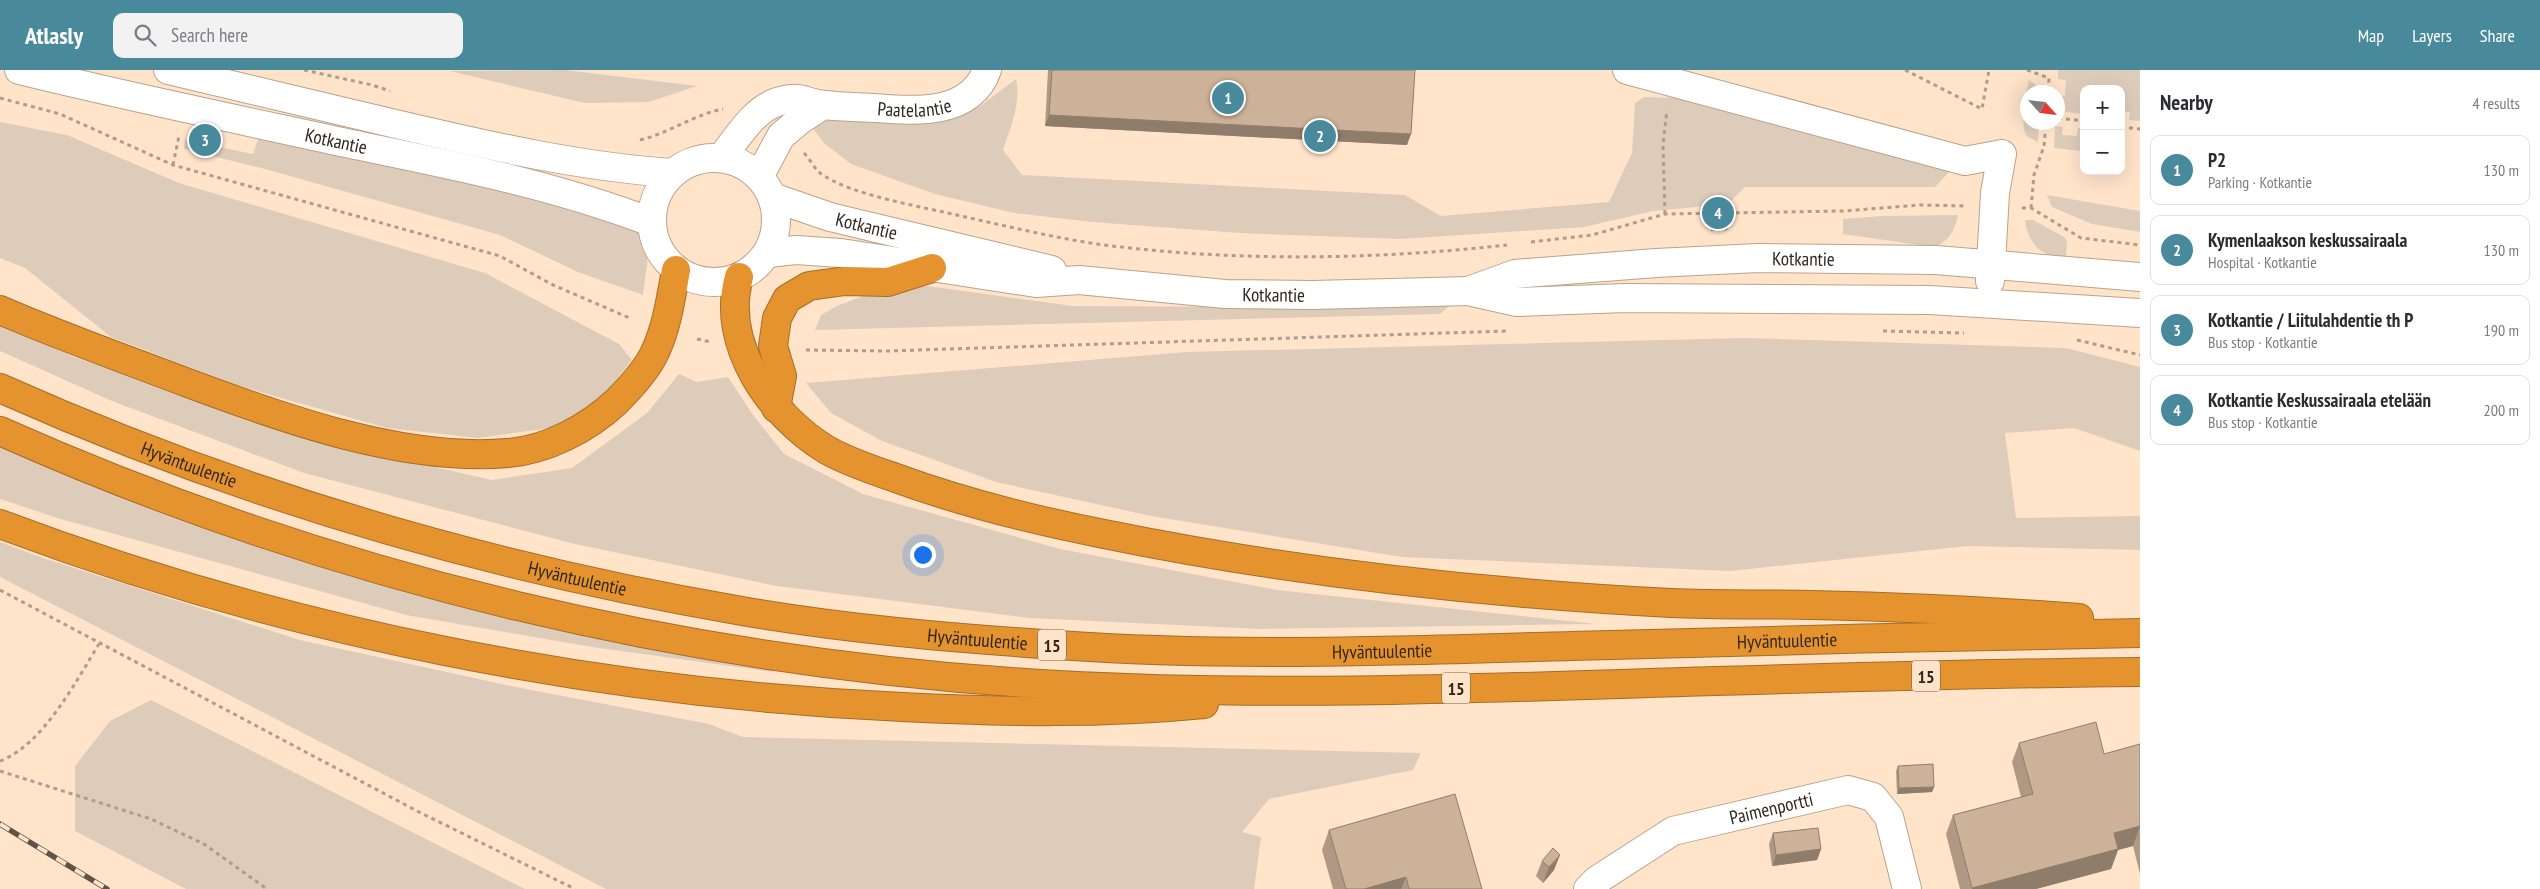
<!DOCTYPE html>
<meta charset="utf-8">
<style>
body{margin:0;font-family:"PT Sans Narrow",sans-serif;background:#f2f2f3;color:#2b2b33}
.controls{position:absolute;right:15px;top:15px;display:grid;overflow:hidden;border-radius:10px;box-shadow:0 5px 20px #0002}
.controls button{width:45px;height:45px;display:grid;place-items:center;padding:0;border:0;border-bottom:1px solid #e1e1e2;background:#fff;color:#2b2b33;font:25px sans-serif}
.compass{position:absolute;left:2020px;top:15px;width:45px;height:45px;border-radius:50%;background:#fff;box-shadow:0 5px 20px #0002;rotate:117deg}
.you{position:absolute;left:922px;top:484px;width:18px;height:18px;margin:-12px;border:4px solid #fff;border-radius:50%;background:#1a73e8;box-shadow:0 0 0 8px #1a73e833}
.badge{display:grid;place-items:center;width:32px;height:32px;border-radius:50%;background:#488a9b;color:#fff;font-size:16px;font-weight:700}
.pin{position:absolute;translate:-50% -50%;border:2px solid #fff;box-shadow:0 1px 5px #0006}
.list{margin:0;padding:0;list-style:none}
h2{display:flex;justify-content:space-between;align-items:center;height:65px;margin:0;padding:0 20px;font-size:21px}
h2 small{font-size:16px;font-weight:400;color:#7c7c81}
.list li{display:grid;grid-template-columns:32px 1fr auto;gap:15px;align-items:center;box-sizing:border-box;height:70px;margin:0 10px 10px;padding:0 10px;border:1px solid #e1e1e2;border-radius:10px}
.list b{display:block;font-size:19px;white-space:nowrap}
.list p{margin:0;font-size:16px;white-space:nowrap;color:#7c7c81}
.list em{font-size:16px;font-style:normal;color:#7c7c81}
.icon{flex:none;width:28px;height:28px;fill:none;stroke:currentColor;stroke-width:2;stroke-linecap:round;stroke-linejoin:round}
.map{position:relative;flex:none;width:2140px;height:819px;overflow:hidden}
header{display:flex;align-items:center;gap:30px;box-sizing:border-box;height:70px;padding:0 25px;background:#488a9b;color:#fff}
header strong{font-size:24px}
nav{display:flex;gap:28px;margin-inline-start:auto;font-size:18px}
.search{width:350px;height:45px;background:#f2f2f3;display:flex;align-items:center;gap:12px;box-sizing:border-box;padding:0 18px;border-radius:10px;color:#7c7c81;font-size:19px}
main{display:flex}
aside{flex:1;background:#fff}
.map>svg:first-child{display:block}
.green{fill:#deccbb}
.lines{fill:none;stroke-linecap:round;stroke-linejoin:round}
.minor-casing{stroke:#bba28a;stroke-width:30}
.highway-casing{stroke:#a56d29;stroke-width:30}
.path{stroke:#b19c89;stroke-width:3;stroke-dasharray:4 4;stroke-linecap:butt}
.minor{stroke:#fff;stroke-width:28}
.highway{stroke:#e4932f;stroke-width:28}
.rail-casing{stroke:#605245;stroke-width:5.5}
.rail{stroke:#ffe4ca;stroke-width:4;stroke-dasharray:11;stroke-linecap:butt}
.wall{fill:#af9984}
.shaded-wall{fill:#8f7d6b}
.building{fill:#ccb299;stroke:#8f7d6b}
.labels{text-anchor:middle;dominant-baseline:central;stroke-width:4.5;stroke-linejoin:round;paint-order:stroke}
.shield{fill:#ffe4ca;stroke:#6e5f51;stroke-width:1}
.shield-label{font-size:18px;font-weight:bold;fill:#30261d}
.street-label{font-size:19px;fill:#30261d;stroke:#ffe4ca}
</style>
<header>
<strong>Atlasly</strong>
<div class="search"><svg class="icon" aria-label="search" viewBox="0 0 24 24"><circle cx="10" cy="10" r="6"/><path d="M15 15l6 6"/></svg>Search here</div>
<nav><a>Map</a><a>Layers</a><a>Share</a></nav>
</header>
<main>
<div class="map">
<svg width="2140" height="819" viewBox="0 0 2140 819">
<rect width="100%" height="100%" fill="#ffe4ca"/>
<g class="green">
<path d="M 565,0 L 697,16 L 649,32 L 585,33 L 449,1 Z"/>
<path d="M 2058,0 L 2140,0 L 2140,51 L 2129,50 L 2130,42 L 2121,41 L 2121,19 L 2084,19 L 2084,44 L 2058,41 L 2058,25 L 2065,26 L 2066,10 L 2058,9 Z"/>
<path d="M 1016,9 C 1021,34 1011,56 1003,80 L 1022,105 L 1405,125 L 1441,146 L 1609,132 L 1632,83 L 1635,33 L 1644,27 L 1679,28 L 1952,99 L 1935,117 L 1745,117 L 1728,134 L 1653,141 L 1584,157 L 1400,169 L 1240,163 L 1092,152 L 1014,143 L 935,124 L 851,94 L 824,73 L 809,54 L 825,42 L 928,53 L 979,37 Z"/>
<path d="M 2029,10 L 2041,19 L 2040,22 L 2028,22 L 2028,52 L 2039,53 L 2038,72 C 2035,70 2030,68 2027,66 C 2019,56 2026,22 2029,10 Z"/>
<path d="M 0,52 L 67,65 L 179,113 L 485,203 L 619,274 L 632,290 L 609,319 L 565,356 L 478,368 L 387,358 L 236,315 L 111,267 L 25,198 L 0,188 Z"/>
<path d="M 2055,56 L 2063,57 L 2062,65 L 2077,66 L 2078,58 L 2082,58 L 2080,81 L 2054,78 Z"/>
<path d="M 258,69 L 319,72 L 509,117 L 637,160 L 648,186 L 643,225 L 578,202 L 500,165 L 265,99 L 184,79 L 185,70 L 253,84 Z"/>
<path d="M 2047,125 L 2140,141 L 2140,162 L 2092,154 L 2052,137 Z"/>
<path d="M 1958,145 C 1955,160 1948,173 1933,177 L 1843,164 L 1843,149 L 1881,146 Z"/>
<path d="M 2025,150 L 2033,150 L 2064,167 L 2067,171 L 2066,189 C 2042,187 2028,175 2025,150 Z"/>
<path d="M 927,216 L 1073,236 L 1291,237 L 1451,234 L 1440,244 L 815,260 L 821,245 L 837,236 L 879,220 Z"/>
<path d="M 0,255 L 74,287 L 311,369 L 492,410 L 572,398 L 647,343 L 679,304 L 697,312 L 728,307 L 753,345 L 784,384 L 863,424 L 1060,479 L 1277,520 L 1596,554 L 1260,559 L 1030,548 L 777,516 L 575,474 L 304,403 L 112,331 L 0,281 Z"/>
<path d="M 1744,268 L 2066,278 L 2140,297 L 2140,381 L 2074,358 L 2005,363 L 2016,448 L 2140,446 L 2140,480 L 1968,476 L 1730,501 L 1402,487 L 1151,446 L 996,412 L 882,371 L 831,343 L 806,313 L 1187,282 Z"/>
<path d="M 0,372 L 72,405 L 774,595 L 773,602 L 592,577 L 406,545 L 57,448 L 0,429 Z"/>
<path d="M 0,472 L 43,488 L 300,570 L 506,615 L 709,654 L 743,667 L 1421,683 L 1413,700 L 1269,729 L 1242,762 L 1261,767 L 1254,819 L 606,819 L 0,507 Z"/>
<path d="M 151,630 L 525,819 L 186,819 L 75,761 L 75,696 L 110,651 Z"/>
</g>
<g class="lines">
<g class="minor-casing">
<g id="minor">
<path id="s1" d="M 19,0 C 129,27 240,50 351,74 C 453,95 554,115 651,152"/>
<path d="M 168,0 C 245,18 323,37 400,55 C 490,76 580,97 673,103"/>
<path d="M 1627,0 L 1965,91 L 2002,84 L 1995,123 L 1990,211"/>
<circle cx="714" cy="150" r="62"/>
<path id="s2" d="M 721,88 C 736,70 753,40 777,32 C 803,24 802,33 825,35 C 841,37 858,37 875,38 C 915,41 970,46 987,0"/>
<path d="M 759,107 L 781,66 L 800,50 L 823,35"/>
<path id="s3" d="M 772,127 L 830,147 L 1052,200"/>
<path id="s4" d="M 768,183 L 796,180 L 841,183 L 1036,213 L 1079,210 L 1225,224 L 1313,225 L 1468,221 L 1517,232 L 1625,228 L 1929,230 L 2140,243"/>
<path id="s5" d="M 1468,221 L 1515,204 L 1656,193 L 1758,188 L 1936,190 L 2140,207"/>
<path id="s6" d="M 1588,819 L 1597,810 L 1673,761 L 1848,720 L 1873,727 L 1889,747 L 1907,819"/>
</g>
</g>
<g class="highway-casing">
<g id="highway">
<path d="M 739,207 C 720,275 771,346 827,380 C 848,392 873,400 896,408 C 964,433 1033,450 1104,464 C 1290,502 1481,523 1671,533 C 1718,535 1765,534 1812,535 C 1901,537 1990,541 2079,548"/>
<path d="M 0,240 C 62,267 125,289 188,313 C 284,349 405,392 508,383 C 547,380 588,358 616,332 C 630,318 647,300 655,282 C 667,257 671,227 676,200"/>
<path id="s7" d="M 0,318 C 237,424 486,497 742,541 C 846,559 952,568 1057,575 C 1228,587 1400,581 1571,576 C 1761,571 1950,566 2140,563"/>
<path d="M 776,338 L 782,306 L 773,276 L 777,248 L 787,229 L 809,216 L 845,211 L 888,212 L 932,198"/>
<path d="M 0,361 C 332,509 695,595 1058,615 C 1276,627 1495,618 1714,611 C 1856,607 1998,603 2140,602"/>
<path d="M 0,454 C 287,562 596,623 902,637 C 1003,642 1103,644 1204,634"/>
</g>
</g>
<g class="path">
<path d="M 304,0 L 372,15 L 390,21"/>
<path d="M 1905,0 L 1982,39 L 1989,0"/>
<path d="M 2027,0 L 2049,8 L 2048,22"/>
<path d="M 0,28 L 60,44 L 173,95 L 500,186 L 553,215 L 632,249"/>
<path d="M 2058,48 L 2084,51"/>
<path d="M 2121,57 L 2140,59"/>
<path d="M 640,70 C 669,63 693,45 723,39"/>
<path d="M 804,83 C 810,89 814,98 820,103 C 849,125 924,137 961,146 C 1006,156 1051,167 1097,174 C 1232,192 1372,190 1507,175"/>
<path d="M 173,95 L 179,66"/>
<path d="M 2022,138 L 2031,138 L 2081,168 L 2140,175"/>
<path d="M 2031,138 L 2034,105 L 2044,76 L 2046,52"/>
<path d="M 1665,144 L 1663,74 L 1667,40"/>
<path d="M 1531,172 L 1592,165 L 1665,144 L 1843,141 L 1920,135 L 1966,136"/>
<path d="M 1883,261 L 1964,263"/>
<path d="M 697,269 L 711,272"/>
<path d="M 2077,270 L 2140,285"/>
<path d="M 806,280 L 887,281 L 1507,261"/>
<path d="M 0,520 L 417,741 L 575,819"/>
<path d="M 0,691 C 43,675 76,611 99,574"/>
<path d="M 0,701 L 151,749 L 204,774 L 267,819"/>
</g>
<use href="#minor" class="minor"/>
<use href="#highway" class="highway"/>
<g class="rail-casing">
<path id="rail" d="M 0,754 L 107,819"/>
</g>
<use href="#rail" class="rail"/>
</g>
<g class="wall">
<path d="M 1048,0 L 1415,0 L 1407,75 L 1045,56 Z"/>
<path d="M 1713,149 L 1727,160 L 1711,161 L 1711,154 Z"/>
<path d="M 2019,673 L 2104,684 L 2140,674 L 2140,804 L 2133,776 L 2118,780 L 2111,799 L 2036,819 L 1960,819 L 1946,764 L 1953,745 L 2021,727 L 2012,692 Z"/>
<path d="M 1898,696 L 1934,717 L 1932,722 L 1897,724 L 1896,701 Z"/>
<path d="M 1329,760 L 1482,819 L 1333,819 L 1322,780 Z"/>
<path d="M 1773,763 L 1821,779 L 1817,790 L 1772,796 L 1769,774 Z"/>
<path d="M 1542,791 L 1554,800 L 1543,813 L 1536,806 Z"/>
</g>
<g class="shaded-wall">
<path d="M 1049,45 L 1411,64 L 1407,75 L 1045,56 Z"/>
<path d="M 1713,155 L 1729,155 L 1727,160 L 1711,161 Z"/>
<path d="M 1934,717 L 1932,722 L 1897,724 L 1899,718 Z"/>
<path d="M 2140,756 L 2133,776 L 2118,780 L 2111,799 L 2036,819 L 1972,819 L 1972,818 L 2114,763 Z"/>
<path d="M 1821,779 L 1817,790 L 1772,796 L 1776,785 Z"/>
<path d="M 1560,785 L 1554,800 L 1543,813 L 1549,797 Z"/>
<path d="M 1406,807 L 1401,819 L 1364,819 Z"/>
</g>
<g class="building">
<path d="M 1052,0 L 1415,0 L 1411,64 L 1049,45 Z"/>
<path d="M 1729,148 L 1729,155 L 1713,155 L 1713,149 Z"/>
<path d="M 2096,652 L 2104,684 L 2140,674 L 2140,757 L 2140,756 L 2114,763 L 2118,779 L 1972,818 L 1953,745 L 2033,724 L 2019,673 Z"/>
<path d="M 1933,694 L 1934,717 L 1899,718 L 1898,696 Z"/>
<path d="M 1455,724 L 1482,819 L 1409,819 L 1406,807 L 1364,819 L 1346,819 L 1329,760 Z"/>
<path d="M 1818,758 L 1821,779 L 1776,785 L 1773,763 Z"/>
<path d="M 1553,778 L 1560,785 L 1549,797 L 1542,791 Z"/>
</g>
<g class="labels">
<g class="shield">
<rect x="1038" y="559.5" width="28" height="31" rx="4"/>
<rect x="1912" y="590.5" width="28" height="31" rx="4"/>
<rect x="1442" y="602.5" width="28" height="31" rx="4"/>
</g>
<g class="shield-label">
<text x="1052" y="575">15</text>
<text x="1926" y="606">15</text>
<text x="1456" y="618">15</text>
</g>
<g class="street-label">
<text stroke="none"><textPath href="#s2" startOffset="219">Paatelantie</textPath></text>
<text stroke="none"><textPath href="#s1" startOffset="325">Kotkantie</textPath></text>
<text stroke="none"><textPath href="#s3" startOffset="99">Kotkantie</textPath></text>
<text stroke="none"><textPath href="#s5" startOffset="339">Kotkantie</textPath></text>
<text stroke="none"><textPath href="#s4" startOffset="509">Kotkantie</textPath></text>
<text stroke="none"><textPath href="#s7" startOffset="204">Hyväntuulentie</textPath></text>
<text stroke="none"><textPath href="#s7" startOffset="609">Hyväntuulentie</textPath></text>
<text stroke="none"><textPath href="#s7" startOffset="1014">Hyväntuulentie</textPath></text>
<text stroke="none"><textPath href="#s7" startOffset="1824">Hyväntuulentie</textPath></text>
<text stroke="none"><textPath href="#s7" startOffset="1419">Hyväntuulentie</textPath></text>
<text stroke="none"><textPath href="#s6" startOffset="204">Paimenportti</textPath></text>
</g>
</g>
</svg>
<div class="controls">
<button>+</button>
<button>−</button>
</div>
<svg class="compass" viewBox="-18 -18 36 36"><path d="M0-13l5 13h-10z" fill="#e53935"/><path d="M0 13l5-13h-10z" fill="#7c7c81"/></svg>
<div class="you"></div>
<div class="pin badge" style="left:1228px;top:28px">1</div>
<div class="pin badge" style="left:1320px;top:66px">2</div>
<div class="pin badge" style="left:205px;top:70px">3</div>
<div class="pin badge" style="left:1718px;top:143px">4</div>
</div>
<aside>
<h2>Nearby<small>4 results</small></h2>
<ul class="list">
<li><span class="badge">1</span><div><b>P2</b><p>Parking · Kotkantie</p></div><em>130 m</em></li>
<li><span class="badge">2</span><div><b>Kymenlaakson keskussairaala</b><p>Hospital · Kotkantie</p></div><em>130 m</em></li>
<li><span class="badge">3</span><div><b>Kotkantie / Liitulahdentie th P</b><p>Bus stop · Kotkantie</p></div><em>190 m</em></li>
<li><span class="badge">4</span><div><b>Kotkantie Keskussairaala etelään</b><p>Bus stop · Kotkantie</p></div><em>200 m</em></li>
</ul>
</aside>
</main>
